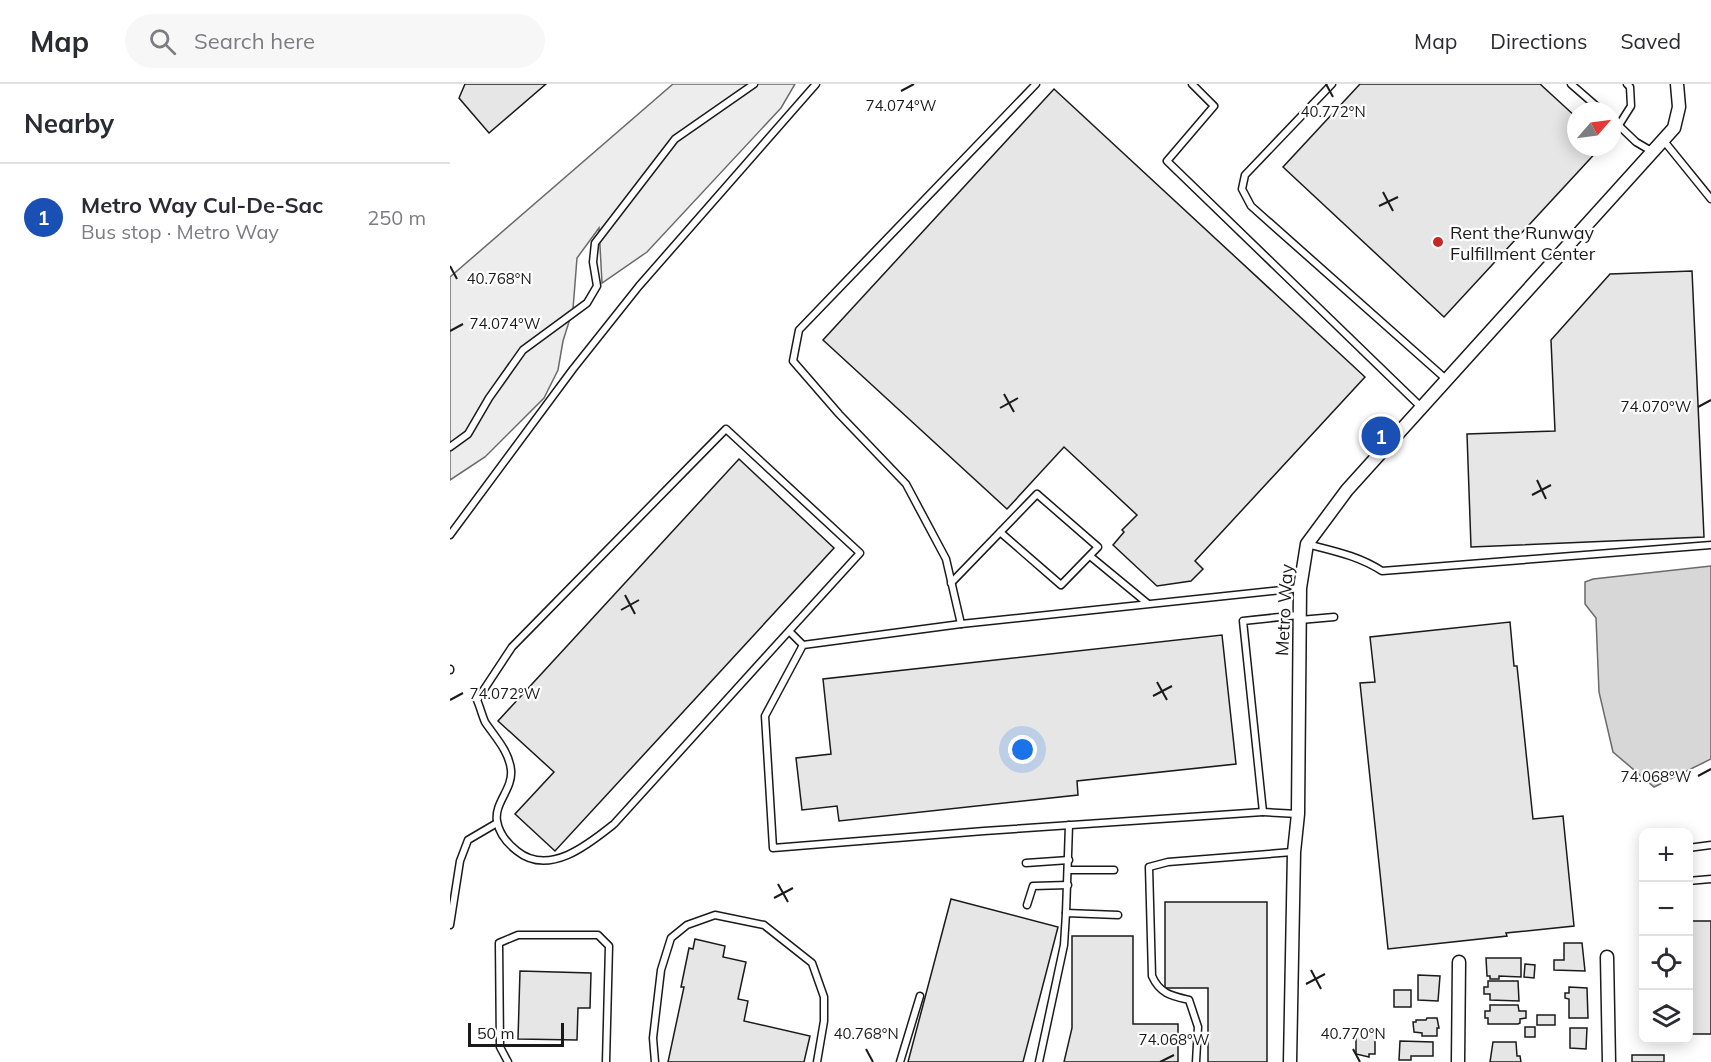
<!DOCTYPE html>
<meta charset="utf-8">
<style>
body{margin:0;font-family:Mulish,sans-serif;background:#f7f7f7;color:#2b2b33}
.controls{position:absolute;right:18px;bottom:18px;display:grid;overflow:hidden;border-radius:12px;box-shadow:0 3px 15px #0003}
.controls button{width:54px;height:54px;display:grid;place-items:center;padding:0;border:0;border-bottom:2px solid #e1e1e2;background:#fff;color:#2b2b33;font:30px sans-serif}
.compass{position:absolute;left:1117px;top:18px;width:54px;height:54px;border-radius:50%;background:#fff;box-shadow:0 3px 15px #0003;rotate:62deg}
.scale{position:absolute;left:18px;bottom:15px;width:96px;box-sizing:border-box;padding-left:6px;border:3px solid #1a1a1a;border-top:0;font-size:16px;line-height:21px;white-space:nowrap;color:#1a1a1a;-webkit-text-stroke:4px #fff;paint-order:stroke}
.you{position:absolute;left:573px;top:666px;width:21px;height:21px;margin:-15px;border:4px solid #fff;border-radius:50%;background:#1a73e8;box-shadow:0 0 0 9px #1a73e833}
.badge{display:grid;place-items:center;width:39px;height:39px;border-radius:50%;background:#7c3aed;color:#fff;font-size:20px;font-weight:700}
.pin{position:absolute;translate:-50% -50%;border:3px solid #fff;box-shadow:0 2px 6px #0006}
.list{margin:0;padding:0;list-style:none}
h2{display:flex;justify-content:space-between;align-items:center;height:78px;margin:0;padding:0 24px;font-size:26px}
h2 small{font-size:20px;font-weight:400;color:#7c7c81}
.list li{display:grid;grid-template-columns:39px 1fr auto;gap:18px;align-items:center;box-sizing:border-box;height:108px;padding:0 24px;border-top:2px solid #e1e1e2}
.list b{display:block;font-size:22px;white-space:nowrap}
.list p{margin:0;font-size:20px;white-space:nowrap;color:#7c7c81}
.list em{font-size:20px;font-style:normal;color:#7c7c81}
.icon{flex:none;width:33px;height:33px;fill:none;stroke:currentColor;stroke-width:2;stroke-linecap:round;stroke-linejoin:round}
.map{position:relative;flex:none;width:1261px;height:978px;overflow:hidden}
header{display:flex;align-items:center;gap:36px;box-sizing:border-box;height:84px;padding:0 30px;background:#fff;border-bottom:2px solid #e1e1e2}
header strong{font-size:28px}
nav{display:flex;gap:33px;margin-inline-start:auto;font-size:21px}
.search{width:420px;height:54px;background:#f7f7f7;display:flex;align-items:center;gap:15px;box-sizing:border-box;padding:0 21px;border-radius:33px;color:#7c7c81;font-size:22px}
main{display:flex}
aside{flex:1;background:#fff}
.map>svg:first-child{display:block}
.built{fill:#ededed;stroke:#6a6a6a;stroke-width:1.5}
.water{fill:#d7d7d7;stroke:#6a6a6a;stroke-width:1.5}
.building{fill:#e6e6e6;stroke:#1a1a1a;stroke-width:1.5}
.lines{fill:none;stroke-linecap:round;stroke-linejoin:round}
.service-casing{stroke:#1a1a1a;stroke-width:9}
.minor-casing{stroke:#1a1a1a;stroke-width:15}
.service{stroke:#fff;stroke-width:6}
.minor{stroke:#fff;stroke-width:12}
.ticks{fill:none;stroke:#1a1a1a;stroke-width:2}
.poi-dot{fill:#c62828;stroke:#fff;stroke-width:2}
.labels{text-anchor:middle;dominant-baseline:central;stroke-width:4.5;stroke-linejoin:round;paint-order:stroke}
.poi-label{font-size:18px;fill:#1a1a1a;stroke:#fff;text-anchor:start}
.street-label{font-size:18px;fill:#1a1a1a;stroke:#fff}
.ticks-label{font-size:15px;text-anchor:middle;fill:#1a1a1a;stroke:#fff;stroke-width:4.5;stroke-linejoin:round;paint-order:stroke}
</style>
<header>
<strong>Map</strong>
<div class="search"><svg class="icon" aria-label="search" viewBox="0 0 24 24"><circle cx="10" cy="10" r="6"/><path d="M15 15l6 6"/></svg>Search here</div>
<nav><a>Map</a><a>Directions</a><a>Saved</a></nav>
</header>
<main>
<aside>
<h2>Nearby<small></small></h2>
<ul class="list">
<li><span class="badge" style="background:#1a4fb4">1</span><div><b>Metro Way Cul-De-Sac</b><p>Bus stop · Metro Way</p></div><em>250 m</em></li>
</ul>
</aside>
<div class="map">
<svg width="1261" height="978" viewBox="0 0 1261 978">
<rect width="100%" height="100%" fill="#fff"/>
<path class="built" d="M 223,0 L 345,0 L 331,24 L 197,168 L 152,199 L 149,144 L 127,174 L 123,225 L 113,257 L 108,286 L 94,314 L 35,373 L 0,396 L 0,193 Z"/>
<path class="water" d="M 1261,482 L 1261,675 L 1204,703 L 1163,668 L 1149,608 L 1146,534 L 1135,520 L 1135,498 L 1143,495 Z"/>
<g class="building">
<path d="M 15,0 L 96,0 L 39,49 L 9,14 Z"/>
<path d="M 910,0 L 1090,0 L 1126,33 L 1126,63 L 1151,63 L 994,233 L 833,83 Z"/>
<path d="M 604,5 L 915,293 L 745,477 L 753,485 L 741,497 L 707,502 L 663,461 L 674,448 L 672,446 L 687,431 L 614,363 L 557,425 L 373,256 Z"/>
<path d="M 1242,187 L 1254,453 L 1021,463 L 1017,350 L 1105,347 L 1101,256 L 1160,190 Z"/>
<path d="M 289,375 L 384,464 L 105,767 L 65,730 L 104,688 L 48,637 Z"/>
<path d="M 1060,538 L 1064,582 L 1067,582 L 1083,735 L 1113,732 L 1124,842 L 1056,849 L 1057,852 L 938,865 L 910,599 L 925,598 L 920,553 Z"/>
<path d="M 772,551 L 786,680 L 627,697 L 628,711 L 389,737 L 387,722 L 352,726 L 346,674 L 381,670 L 373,595 Z"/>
<path d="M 501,815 L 608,843 L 573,978 L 458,978 Z"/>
<path d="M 715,818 L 817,818 L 817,978 L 758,978 L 758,904 L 715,904 Z"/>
<rect x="1238" y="837" width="23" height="113"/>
<path d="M 622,852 L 683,852 L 683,940 L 728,940 L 728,978 L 614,978 L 622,944 Z"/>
<path d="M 245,855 L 275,862 L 273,873 L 296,878 L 288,915 L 298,917 L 294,937 L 360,952 L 354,978 L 218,978 L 234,903 L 231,903 L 239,864 L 243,865 Z"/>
<path d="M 1114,859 L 1132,859 L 1135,887 L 1104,886 L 1104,876 L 1114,876 Z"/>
<path d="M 1036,874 L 1071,874 L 1071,893 L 1049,892 L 1049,895 L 1040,895 L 1040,892 L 1037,892 Z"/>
<path d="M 1075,880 L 1085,881 L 1084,894 L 1074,893 Z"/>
<path d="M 70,887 L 141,889 L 140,924 L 128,924 L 127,956 L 68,955 Z"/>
<path d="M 968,891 L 990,892 L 988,917 L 968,916 Z"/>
<path d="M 1038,897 L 1068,897 L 1069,917 L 1040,916 L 1040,910 L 1034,910 L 1034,903 L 1038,903 Z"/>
<path d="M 1119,903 L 1137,904 L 1138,934 L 1119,934 L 1119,915 L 1115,914 L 1115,909 L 1119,909 Z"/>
<rect x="944" y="906" width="17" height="17"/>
<path d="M 1040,921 L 1068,921 L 1069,927 L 1076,927 L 1076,934 L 1070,935 L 1070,939 L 1068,940 L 1038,940 L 1038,934 L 1035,934 L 1035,927 L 1040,927 Z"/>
<rect x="1087" y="931" width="18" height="10"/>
<path d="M 977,934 L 987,934 L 989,944 L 987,944 L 987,952 L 972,952 L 972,949 L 964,948 L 963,938 L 966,938 L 966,936 L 976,936 Z"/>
<rect x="1075" y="943" width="10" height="10"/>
<path d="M 1120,944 L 1137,944 L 1136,965 L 1120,964 Z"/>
<path d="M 906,947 L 925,947 L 925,970 L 919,970 L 919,973 L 906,970 Z"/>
<path d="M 950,957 L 983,958 L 983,972 L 961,972 L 961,976 L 949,976 Z"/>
<path d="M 1043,958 L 1066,958 L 1067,972 L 1070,972 L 1071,978 L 1040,978 Z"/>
<rect x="1182" y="971" width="32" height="7"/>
</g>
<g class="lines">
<g class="service-casing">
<g id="service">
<path d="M 742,0 L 764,22 L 717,77 L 971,323"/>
<path d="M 882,0 L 795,91 L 792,105 L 801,122 L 997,296"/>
<path d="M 1121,0 L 1152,27"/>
<path d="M 1162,35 L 1186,58 L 1203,68"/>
<path d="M 1169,41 L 1181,22 L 1180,3 L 1177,0"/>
<path d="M 1214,57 L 1261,115"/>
<path d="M 0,363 L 18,350 L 39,314 L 73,266 L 137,219 L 147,202 L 143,178 L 145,159 L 225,55 L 304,0"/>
<path d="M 0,451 L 123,285 L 189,202 L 366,0"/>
<path d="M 857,460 C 884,467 909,472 932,487 L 1261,461"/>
<path d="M 640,472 L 697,519"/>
<path d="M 501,499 L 587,410 L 648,463 L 611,501 L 550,448"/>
<path d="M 850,536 L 884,533"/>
<path d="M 511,540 L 496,475 L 456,400 L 389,330 L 343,277 L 349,246 L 586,0"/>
<path d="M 339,547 L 164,740 C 139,760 99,793 67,767 C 58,760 49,749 47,737 C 44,719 63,705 61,686 C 59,667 45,653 35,638 C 32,631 30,623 27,616 L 62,563 L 276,345 L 410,469 L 339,547 L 353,561"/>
<path d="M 0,586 L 0,585"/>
<path d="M 813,728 L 534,747 L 323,764 L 315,632 L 353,561 L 511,540 L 850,504"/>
<path d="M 848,730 L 813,728 L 793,537 L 849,531"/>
<path d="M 1238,764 L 1261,761"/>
<path d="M 576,779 L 619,776"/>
<path d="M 619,786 L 664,786"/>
<path d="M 1238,797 L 1261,795"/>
<path d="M 577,821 L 583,802 L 618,801"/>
<path d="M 616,829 L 619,741"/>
<path d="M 0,841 L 10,777 L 18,756 L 47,739"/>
<path d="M 58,978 L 50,963 L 49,859 L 68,851 L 148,851 L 159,862 L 156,978"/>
<path d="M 205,978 L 203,954 L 211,886 L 221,854 L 237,841 L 265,831 L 314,841 L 362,879 L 374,913 L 374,937 L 367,978"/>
<path d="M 450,978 L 470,912"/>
<path d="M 589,978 L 614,861 L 616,829 L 668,831"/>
<path d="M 746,978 L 748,943 L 739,916 C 722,912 710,910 702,892 L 699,783 L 718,778 L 843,768"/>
</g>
</g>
<g class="minor-casing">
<g id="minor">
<path d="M 1157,873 L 1159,978"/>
<path d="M 840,978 L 844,768 L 848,730 L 850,504 L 857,460 L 897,406 L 1224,44 L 1229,23 L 1227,0"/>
<path d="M 1008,978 L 1009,878"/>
</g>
</g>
<use href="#service" class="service"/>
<use href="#minor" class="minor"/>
</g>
<path class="ticks" d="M 876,0 L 883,13M 451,7 L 464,0M 933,108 L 943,127M 929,122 L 948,113M 0,182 L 7,195M 0,247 L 13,240M 554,310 L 564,328M 1248,323 L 1261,316M 550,324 L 568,314M 1087,396 L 1096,415M 1082,411 L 1101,401M 175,511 L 185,530M 171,526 L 189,516M 707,598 L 717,616M 703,612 L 722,602M 0,616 L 13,609M 1248,692 L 1261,685M 328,800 L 338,818M 324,814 L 343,804M 861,886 L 871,905M 856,900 L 875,890M 416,965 L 423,978M 903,965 L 910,978M 710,978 L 724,971"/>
<circle class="poi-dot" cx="988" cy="158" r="6"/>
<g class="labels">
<g class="poi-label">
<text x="1000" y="148">Rent the Runway<tspan x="1000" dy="21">Fulfillment Center</tspan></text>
</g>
<g class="street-label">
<text transform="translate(834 526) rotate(-87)">Metro Way</text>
</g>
</g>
<g class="ticks-label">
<text x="451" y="27">74.074°W</text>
<text x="883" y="33">40.772°N</text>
<text x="49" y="200">40.768°N</text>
<text x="55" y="245">74.074°W</text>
<text x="1206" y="328">74.070°W</text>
<text x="55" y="615">74.072°W</text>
<text x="1206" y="698">74.068°W</text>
<text x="416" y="955">40.768°N</text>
<text x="903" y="955">40.770°N</text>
<text x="724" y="961">74.068°W</text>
</g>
</svg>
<div class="controls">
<button>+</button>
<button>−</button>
<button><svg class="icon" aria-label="locate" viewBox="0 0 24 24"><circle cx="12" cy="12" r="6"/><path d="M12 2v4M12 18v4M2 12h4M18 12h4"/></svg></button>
<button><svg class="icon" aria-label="layers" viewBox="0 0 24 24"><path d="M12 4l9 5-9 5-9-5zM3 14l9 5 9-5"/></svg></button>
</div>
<svg class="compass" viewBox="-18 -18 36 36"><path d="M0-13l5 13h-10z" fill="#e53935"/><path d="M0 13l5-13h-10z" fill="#7c7c81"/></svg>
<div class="scale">50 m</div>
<div class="you"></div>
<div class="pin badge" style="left:931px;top:352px;background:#1a4fb4">1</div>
</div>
</main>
